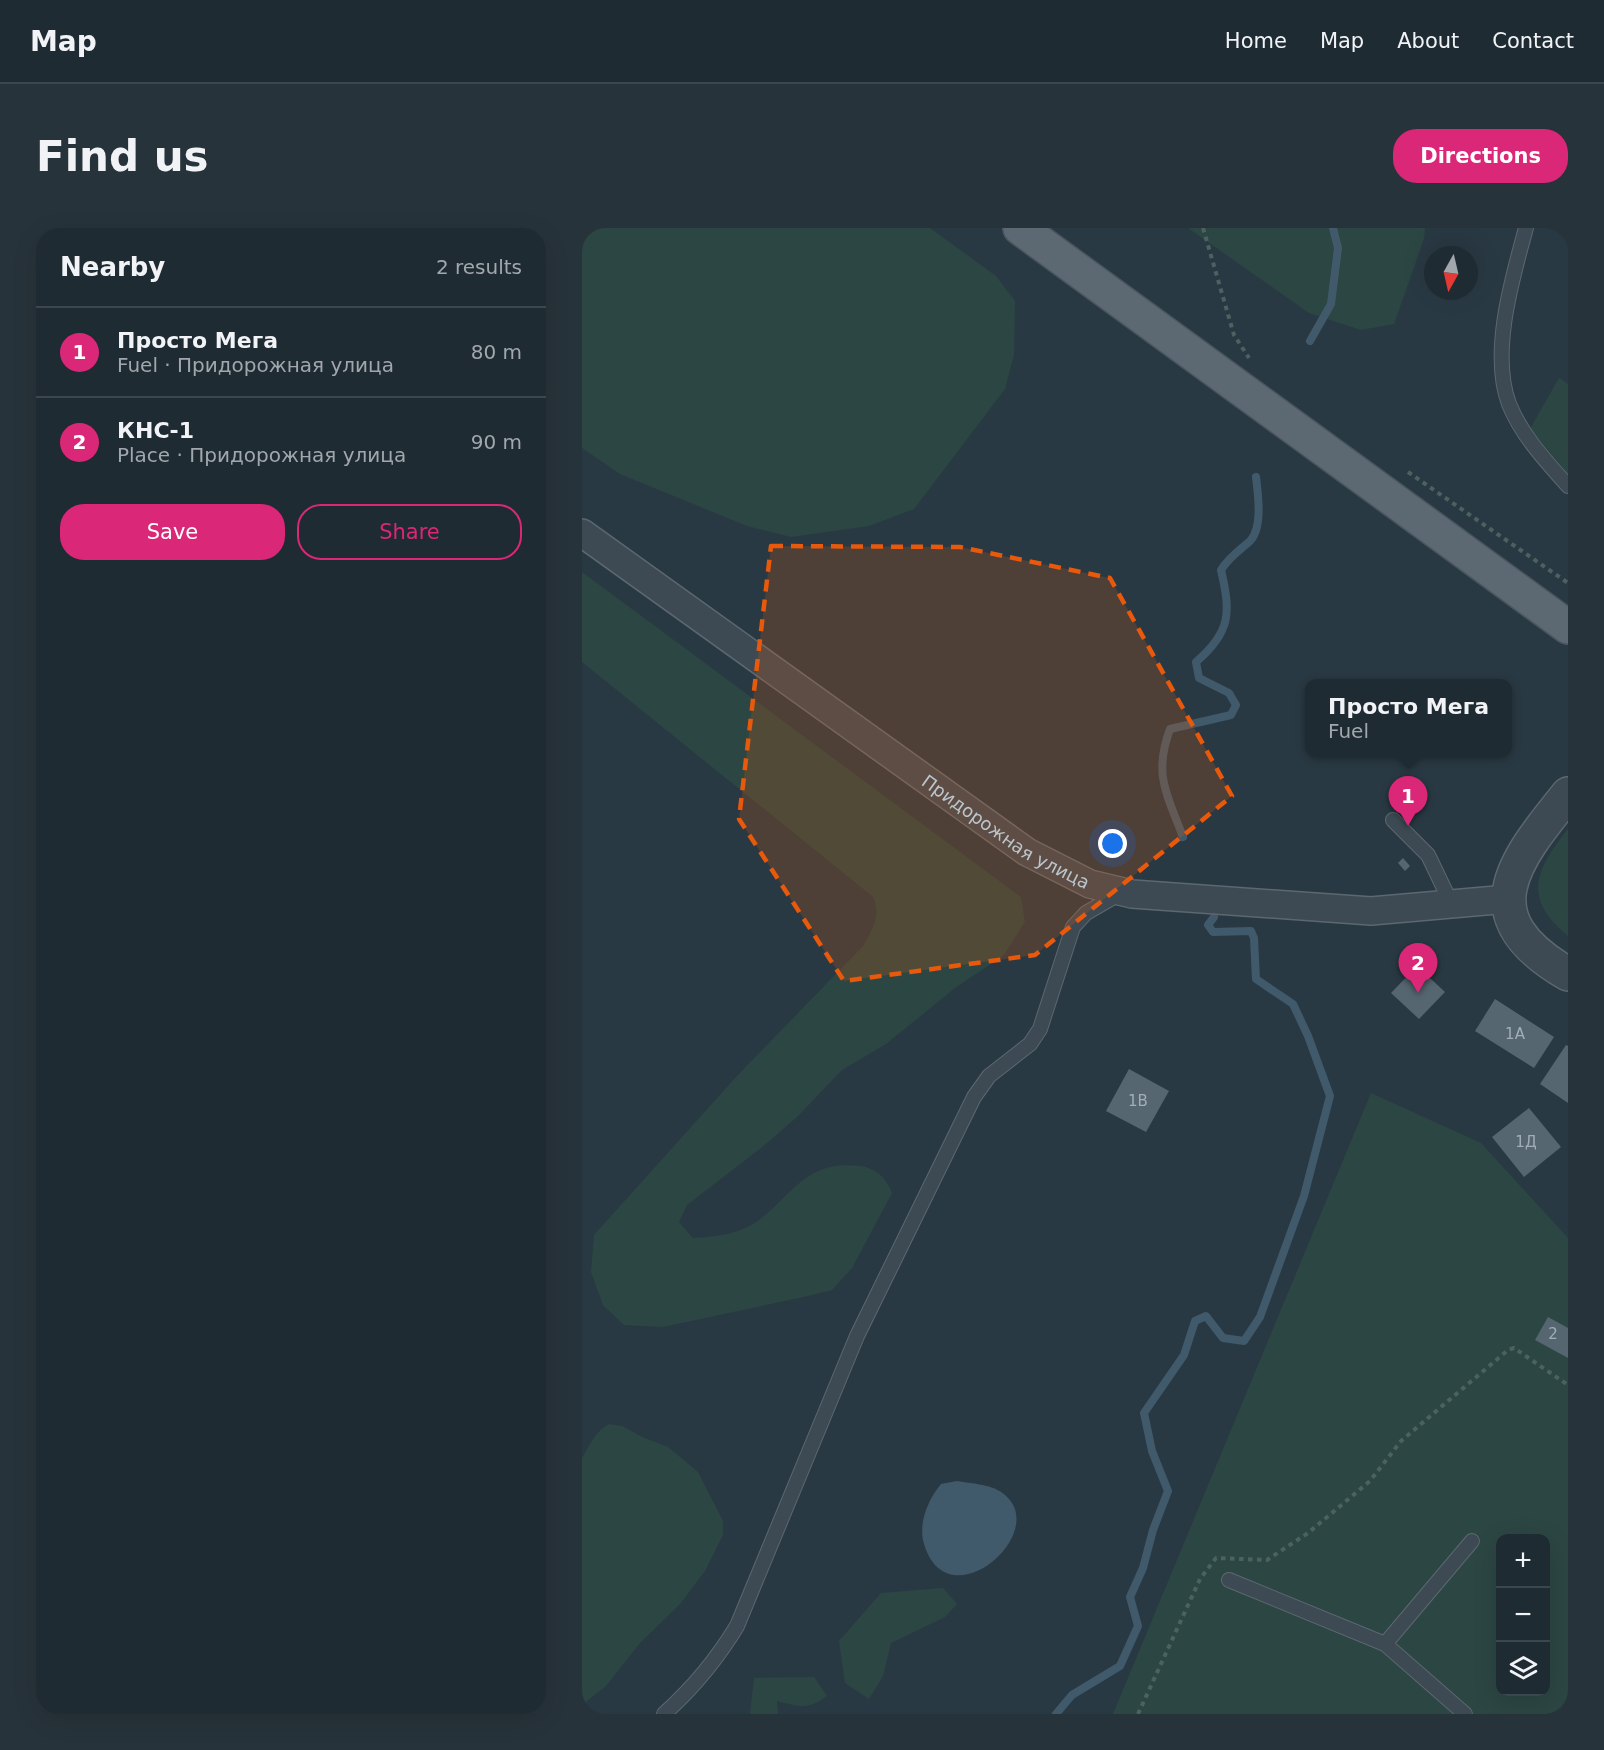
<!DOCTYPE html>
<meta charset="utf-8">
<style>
body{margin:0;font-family:"DejaVu Sans",sans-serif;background:#27333a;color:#f1f3f6}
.controls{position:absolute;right:18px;bottom:18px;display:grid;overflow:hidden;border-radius:12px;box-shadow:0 6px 24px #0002}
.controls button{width:54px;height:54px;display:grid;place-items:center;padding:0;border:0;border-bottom:2px solid #3c474d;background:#1f2b32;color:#f1f3f6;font:30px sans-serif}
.compass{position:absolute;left:842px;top:18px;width:54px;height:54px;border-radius:50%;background:#1f2b32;box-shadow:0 6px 24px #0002;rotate:188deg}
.you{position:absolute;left:531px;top:616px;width:21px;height:21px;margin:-15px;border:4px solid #fff;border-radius:50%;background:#1a73e8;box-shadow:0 0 0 9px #1a73e833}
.badge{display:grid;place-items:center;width:39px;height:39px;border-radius:50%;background:#db2777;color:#fff;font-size:20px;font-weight:700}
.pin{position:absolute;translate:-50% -50px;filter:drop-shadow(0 2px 3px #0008)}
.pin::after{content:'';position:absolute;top:32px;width:21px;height:18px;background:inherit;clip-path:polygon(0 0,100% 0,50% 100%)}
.popup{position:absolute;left:723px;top:451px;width:207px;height:78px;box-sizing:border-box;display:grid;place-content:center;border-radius:12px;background:#1f2b32;filter:drop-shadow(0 2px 4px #0005);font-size:20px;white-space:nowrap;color:#a1a7ac}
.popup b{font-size:22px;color:#f1f3f6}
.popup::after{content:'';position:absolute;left:50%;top:100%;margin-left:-12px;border:12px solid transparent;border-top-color:#1f2b32}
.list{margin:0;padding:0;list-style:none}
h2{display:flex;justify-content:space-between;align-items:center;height:78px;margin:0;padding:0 24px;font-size:26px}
h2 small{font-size:20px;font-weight:400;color:#a1a7ac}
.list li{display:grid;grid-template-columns:39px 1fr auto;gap:18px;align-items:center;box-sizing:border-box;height:90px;padding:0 24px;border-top:2px solid #3c474d}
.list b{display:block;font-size:22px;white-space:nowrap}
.list p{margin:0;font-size:20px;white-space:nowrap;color:#a1a7ac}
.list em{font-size:20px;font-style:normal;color:#a1a7ac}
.actions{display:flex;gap:12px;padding:18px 24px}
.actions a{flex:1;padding:14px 0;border:2px solid #db2777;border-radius:24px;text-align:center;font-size:21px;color:#db2777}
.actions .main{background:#db2777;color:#fff}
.icon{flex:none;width:33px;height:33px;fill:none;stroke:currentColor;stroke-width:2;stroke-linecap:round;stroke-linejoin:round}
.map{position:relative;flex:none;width:986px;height:1486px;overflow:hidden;border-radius:24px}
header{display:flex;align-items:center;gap:36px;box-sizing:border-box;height:84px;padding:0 30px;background:#1f2b32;border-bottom:2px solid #3c474d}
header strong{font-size:28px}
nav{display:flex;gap:33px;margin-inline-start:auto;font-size:21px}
.intro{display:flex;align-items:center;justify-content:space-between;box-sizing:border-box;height:144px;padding:0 36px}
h1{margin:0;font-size:42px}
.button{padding:15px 27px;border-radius:24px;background:#db2777;color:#fff;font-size:21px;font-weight:700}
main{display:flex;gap:36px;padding:0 36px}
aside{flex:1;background:#1f2b32;border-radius:24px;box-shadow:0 6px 24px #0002}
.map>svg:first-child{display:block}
.green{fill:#2c4643;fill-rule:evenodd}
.water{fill:#405a6b}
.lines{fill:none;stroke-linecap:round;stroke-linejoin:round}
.stream{stroke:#405a6b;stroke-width:8}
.building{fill:#556670}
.service-casing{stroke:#5c6870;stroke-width:16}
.minor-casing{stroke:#5c6870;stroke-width:30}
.tertiary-casing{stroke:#5c6870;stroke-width:36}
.primary-casing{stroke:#4a565f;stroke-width:36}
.path{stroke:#4c6260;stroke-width:4;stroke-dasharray:4.5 4.5;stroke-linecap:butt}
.service{stroke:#3d4a53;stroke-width:14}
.minor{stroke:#3d4a53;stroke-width:27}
.tertiary{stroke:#3d4a53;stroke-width:33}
.primary{stroke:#5c6972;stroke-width:33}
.marked{fill:#e8590c;fill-opacity:0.2;stroke:#e8590c;stroke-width:4.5;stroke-dasharray:12 8;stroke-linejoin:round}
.labels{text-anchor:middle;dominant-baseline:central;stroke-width:4.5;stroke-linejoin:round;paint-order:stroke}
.number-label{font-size:15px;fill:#a2adb5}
.street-label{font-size:18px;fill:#bbc5cc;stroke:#222f38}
</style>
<header>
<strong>Map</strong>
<nav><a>Home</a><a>Map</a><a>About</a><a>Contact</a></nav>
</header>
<div class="intro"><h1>Find us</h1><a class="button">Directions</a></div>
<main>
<aside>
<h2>Nearby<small>2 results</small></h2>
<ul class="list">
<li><span class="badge">1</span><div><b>Просто Мега</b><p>Fuel · Придорожная улица</p></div><em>80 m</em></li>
<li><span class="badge">2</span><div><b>КНС-1</b><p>Place · Придорожная улица</p></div><em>90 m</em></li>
</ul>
<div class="actions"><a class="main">Save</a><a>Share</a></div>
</aside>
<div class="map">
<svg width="986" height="1486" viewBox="0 0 986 1486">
<rect width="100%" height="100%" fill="#293943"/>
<g class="green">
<path d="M 0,0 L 348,0 L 414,48 L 433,73 L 432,127 L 423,161 L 332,281 L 287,298 L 209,309 L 165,298 L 38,246 L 0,220 Z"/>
<path d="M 606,0 L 843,0 L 842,11 L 812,96 L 779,102 L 727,85 Z"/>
<path d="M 977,150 L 986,156 L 986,246 L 948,201 Z"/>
<path d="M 0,344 L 439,669 L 443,694 L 422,727 L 373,760 L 304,816 L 260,842 L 215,889 L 179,920 L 105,977 L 97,994 L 111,1010 C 133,1009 159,1006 177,992 C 213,964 225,932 277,938 C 295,940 304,950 310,965 L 270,1040 L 250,1062 L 226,1068 L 81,1099 L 42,1097 L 21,1077 L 9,1044 L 12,1007 L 154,849 L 281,718 C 291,700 299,688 291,669 L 0,434 Z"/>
<path d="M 986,601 L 986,708 C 940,670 953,642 986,601 Z"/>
<path d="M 789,865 L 899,915 L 986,1010 L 986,1486 L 531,1486 ZM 918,1310 L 963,1310 L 963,1464 L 918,1464 Z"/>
<path d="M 27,1196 L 40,1198 L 60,1209 L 86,1219 L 116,1244 L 141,1293 L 141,1307 L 123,1343 L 98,1376 L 58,1415 L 24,1458 L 0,1477 L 0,1230 C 8,1217 13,1204 27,1196 Z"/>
<path d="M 361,1360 L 375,1376 L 363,1389 L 309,1415 L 301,1448 L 287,1471 L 263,1455 L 257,1413 L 299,1365 Z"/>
<path d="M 232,1449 L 245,1468 C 226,1482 218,1479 195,1473 L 196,1486 L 168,1486 L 172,1450 Z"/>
</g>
<path class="water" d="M 375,1253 C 391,1256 411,1256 423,1267 C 468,1305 368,1392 343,1319 C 335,1298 345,1273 359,1256 Z"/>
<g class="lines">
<g class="stream">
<path d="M 728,113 L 749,76 L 756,20 L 751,0"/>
<path d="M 601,609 C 585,566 571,547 588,501 L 649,487 L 654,477 L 647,465 L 617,450 L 614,434 C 649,404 649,385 639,342 C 647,329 657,323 668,313 C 681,300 676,266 674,249"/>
<path d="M 474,1486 L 490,1467 L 538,1438 L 556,1398 L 548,1369 L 561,1340 L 571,1302 L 586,1263 L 570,1223 L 562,1185 L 602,1127 L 613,1093 L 624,1088 L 641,1110 L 662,1113 L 678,1089 L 722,968 L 748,868 L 726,808 L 711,776 L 674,751 L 672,710 L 669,703 L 631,704 L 626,697 L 632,689"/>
</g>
</g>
<g class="building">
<path d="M 821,630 L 828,638 L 823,643 L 816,635 Z"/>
<path d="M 835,738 L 863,764 L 837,791 L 809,765 Z"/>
<path d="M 913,771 L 972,809 L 952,840 L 893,803 Z"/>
<path d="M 984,817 L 986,818 L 986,875 L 958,856 Z"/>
<path d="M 547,841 L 587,863 L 564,904 L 524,883 Z"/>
<path d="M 947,880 L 979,919 L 942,949 L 910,909 Z"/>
<path d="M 966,1089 L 986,1100 L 986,1130 L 953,1112 Z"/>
</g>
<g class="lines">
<g class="service-casing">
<g id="service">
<path d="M 944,0 C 930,51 908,125 927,176 C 940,208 964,233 986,258"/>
<path d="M 811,592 L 846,627 L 870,677"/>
<path d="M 647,1352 L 803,1416 L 883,1486"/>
<path d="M 803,1416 L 890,1313"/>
<path d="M 82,1486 C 111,1460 135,1431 155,1398 L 275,1108 L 392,869 L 407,848 L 448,816 L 458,801 L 491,699 L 504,685 L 537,666"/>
</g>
</g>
<g class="minor-casing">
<g id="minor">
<path id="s1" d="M 0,305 L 445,624 L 508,656 L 550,666 L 789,683 L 926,671"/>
</g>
</g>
<g class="tertiary-casing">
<path id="tertiary" d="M 986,566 C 930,635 887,689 986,746"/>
</g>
<g class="primary-casing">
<path id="primary" d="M 438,0 L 986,399"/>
</g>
<g class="path">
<path d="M 621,0 L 652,107 L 667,130"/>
<path d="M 826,244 L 986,355"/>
<path d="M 556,1486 L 618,1351 L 634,1330 L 685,1332 L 726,1305 L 788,1253 L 819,1213 L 926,1122 L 932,1120 L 986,1157"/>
</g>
<use href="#service" class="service"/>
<use href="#minor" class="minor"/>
<use href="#tertiary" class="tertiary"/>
<use href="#primary" class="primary"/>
</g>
<path class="marked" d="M 189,318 L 378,319 L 528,350 L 650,568 L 453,727 L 262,753 L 157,591 Z"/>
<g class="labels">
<g class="number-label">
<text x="933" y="806">1А</text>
<text x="556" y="873">1В</text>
<text x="944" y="914">1Д</text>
<text x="971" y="1106">2</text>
</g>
<g class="street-label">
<text stroke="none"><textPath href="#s1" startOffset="519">Придорожная улица</textPath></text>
</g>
</g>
</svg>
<div class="controls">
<button>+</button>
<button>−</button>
<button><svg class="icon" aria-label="layers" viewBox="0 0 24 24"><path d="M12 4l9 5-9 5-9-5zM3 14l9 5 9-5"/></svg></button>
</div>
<svg class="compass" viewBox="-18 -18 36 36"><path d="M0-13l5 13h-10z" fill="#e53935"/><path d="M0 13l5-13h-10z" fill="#a1a7ac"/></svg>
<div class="you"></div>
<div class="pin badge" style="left:826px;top:598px">1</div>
<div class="popup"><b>Просто Мега</b>Fuel</div>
<div class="pin badge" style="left:836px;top:765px">2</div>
</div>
</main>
